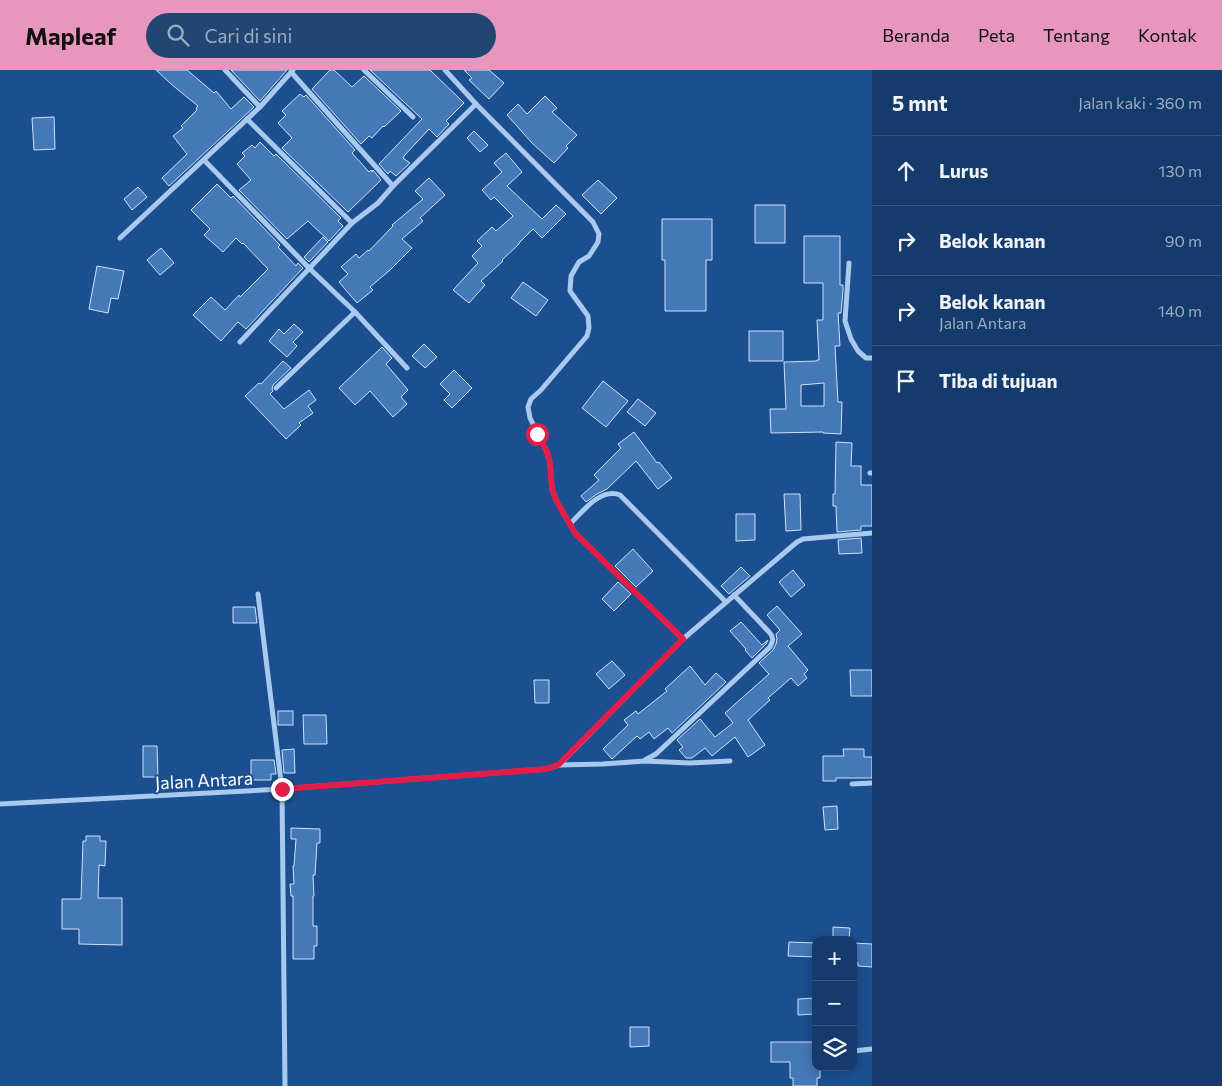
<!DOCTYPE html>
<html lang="id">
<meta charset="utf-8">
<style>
body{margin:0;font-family:Commissioner,sans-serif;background:#214673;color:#f1f3f6}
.controls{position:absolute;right:15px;bottom:15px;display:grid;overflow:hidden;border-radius:10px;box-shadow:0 2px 12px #0003}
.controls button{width:45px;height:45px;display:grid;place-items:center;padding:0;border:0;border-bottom:1px solid #33557e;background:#143b6b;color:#f1f3f6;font:25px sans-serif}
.stop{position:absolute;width:15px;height:15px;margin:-11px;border:4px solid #e11d48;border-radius:50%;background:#fff}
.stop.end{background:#e11d48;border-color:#fff;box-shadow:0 1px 5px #0008}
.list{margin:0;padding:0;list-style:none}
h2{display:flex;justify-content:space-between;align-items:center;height:65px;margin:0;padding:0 20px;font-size:21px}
h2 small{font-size:16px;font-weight:400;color:#9dadc1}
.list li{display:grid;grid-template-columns:32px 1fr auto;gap:15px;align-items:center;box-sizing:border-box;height:70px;padding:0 20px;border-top:1px solid #33557e}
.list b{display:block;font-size:19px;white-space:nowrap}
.list p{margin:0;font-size:16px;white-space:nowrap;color:#9dadc1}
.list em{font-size:16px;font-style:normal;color:#9dadc1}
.icon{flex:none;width:28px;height:28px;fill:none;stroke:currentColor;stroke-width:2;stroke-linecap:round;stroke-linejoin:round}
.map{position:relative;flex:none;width:872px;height:1016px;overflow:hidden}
header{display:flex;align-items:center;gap:30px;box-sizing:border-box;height:70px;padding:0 25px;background:#e797bd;color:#111}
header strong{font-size:24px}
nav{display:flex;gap:28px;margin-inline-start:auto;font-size:18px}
.search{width:350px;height:45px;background:#214673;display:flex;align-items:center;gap:12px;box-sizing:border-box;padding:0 18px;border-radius:28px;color:#9dadc1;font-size:19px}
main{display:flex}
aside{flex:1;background:#143b6b}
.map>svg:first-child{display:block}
.building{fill:#4478b7;stroke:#cfe3fa;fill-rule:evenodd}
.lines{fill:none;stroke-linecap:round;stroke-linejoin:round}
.minor{stroke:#a9c9ee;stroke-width:5}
.route{stroke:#e11d48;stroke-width:6}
.labels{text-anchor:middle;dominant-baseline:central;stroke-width:4;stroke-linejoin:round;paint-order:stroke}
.street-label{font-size:18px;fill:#fff;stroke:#1b4f8f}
</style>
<header>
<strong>Mapleaf</strong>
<div class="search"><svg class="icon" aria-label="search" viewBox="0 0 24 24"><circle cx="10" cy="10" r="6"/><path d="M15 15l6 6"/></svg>Cari di sini</div>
<nav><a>Beranda</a><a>Peta</a><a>Tentang</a><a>Kontak</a></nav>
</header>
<main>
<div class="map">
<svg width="872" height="1016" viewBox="0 0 872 1016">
<rect width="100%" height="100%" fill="#1b4f8f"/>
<g class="building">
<path d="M 156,0 L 187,0 L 214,23 L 216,21 L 231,39 L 244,27 L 254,37 L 169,116 L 162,108 L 187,84 L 173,66 L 183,58 L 181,56 L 197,40 L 196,38 L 198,36 L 171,14 Z"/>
<path d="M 231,0 L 287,0 L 260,31 Z"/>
<path d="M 330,0 L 334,0 L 352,17 L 364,6 L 401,41 L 384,57 L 383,56 L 372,68 L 369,66 L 361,74 L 312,19 Z"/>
<path d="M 370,0 L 430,0 L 464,33 L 446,51 L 449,54 L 437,67 L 429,59 L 404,86 L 403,88 L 410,93 L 396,106 L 390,101 L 388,104 L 379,94 L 422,49 Z"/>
<path d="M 464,0 L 489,0 L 504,13 L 489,29 L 469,10 L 472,8 Z"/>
<path d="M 300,24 L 304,27 L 306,25 L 355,80 L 352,83 L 369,102 L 371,100 L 372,102 L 373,100 L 381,110 L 348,142 L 282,78 L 292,68 L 278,53 L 286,45 L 282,41 Z"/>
<path d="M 545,26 L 557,38 L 552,42 L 577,65 L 566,76 L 568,78 L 554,93 L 532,73 L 507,45 L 518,34 L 527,44 Z"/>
<path d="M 54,47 L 55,79 L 34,80 L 32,48 Z"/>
<path d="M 474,61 L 488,75 L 480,82 L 467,68 Z"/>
<path d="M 260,72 L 274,86 L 276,84 L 341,148 L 338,151 L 343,156 L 329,171 L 308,151 L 287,169 L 239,120 L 251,110 L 237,94 L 245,86 L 242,83 L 252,75 L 255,78 Z"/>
<path d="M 506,83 L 522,102 L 507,116 L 542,149 L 556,135 L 566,144 L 542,168 L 533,159 L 519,173 L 519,174 L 502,190 L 503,191 L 481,211 L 485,215 L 469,233 L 453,220 L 478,193 L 472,186 L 482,176 L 477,171 L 492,157 L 496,161 L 513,146 L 494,127 L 491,130 L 482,120 L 502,102 L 494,93 Z"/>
<path d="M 429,108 L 445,125 L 420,148 L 423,151 L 402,169 L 412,178 L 390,200 L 370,217 L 373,220 L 357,233 L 339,212 L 348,204 L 341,197 L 356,184 L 359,188 L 368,180 L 369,181 L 393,156 L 392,155 L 423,129 L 415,121 Z"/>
<path d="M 598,110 L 617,128 L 601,144 L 582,125 Z"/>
<path d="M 217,114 L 231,128 L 233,126 L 280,175 L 278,177 L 296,196 L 298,193 L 303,198 L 246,259 L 238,252 L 221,271 L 193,245 L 211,227 L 225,240 L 239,225 L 240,227 L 268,199 L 243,173 L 242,174 L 236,168 L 223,182 L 204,165 L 210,159 L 191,140 Z"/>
<path d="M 138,117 L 147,127 L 132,140 L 124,129 Z"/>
<rect x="755" y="135" width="30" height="38"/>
<path d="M 662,149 L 712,149 L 712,190 L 706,190 L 706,241 L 665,241 L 665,190 L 662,190 Z"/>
<path d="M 804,166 L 840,166 L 840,215 L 843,215 L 843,220 L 841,243 L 838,243 L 840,276 L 835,276 L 838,332 L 842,332 L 841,364 L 823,363 L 823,362 L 771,363 L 770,339 L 786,339 L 784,292 L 817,291 L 817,290 L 819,290 L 817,250 L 823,250 L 823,213 L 804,213 ZM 824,313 L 824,336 L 801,336 L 801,315 Z"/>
<path d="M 323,167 L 328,172 L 309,192 L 304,187 Z"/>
<path d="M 161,178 L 174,193 L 160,205 L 147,190 Z"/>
<path d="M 97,196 L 124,201 L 118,229 L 111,228 L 108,243 L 89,239 Z"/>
<path d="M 523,212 L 548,230 L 536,246 L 511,228 Z"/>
<path d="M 294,254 L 303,262 L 293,272 L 297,276 L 287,287 L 269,271 L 279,259 L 284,264 Z"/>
<rect x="749" y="261" width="34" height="30"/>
<path d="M 424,274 L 437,287 L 425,298 L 412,286 Z"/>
<path d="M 382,277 L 392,288 L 386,294 L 408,320 L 401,327 L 407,334 L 393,347 L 370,321 L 355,335 L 339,318 Z"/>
<path d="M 283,291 L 291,298 L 273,315 L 272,319 L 273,321 L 270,324 L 284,339 L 309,320 L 316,330 L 308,336 L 313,343 L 299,353 L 301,355 L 286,369 L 245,326 L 259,313 L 261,314 Z"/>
<path d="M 454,300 L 472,318 L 452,338 L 444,330 L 450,324 L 440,314 Z"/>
<path d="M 603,311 L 628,331 L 606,357 L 582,338 Z"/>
<path d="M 638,329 L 656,343 L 645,356 L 627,342 Z"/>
<path d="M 634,362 L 657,393 L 659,392 L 672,408 L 658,419 L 636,391 L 607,419 L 597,424 L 586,432 L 581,426 L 599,410 L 594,405 L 621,378 L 618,374 Z"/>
<path d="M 836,372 L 852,373 L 851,396 L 861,396 L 861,415 L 872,415 L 872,456 L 861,456 L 861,460 L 837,462 L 836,436 L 833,436 L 833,424 L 835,424 Z"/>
<path d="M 784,424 L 800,424 L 801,460 L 786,461 Z"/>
<path d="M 736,444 L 755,444 L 755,470 L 736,471 Z"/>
<path d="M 861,468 L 862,483 L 839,484 L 838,470 Z"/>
<path d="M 633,479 L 653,501 L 636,517 L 615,496 Z"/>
<path d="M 741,497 L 750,506 L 729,524 L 721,516 Z"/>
<path d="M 793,500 L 805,515 L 791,527 L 779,512 Z"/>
<path d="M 618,512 L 631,524 L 614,541 L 602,529 Z"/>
<path d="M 777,536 L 802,564 L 788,576 L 808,600 L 804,604 L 807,608 L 798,616 L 791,608 L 768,628 L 770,630 L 748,650 L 765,675 L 748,687 L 735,667 L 712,686 L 705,678 L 692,688 L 686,688 L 679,680 L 683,677 L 677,670 L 700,649 L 715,667 L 733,653 L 725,643 L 769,604 L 759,593 L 773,580 L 776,574 L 777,569 L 776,564 L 780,560 L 767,545 Z"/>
<path d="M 233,537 L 255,537 L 257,553 L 233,553 Z"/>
<path d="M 741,552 L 762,575 L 768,570 L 766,574 L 752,588 L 745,580 L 746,579 L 730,561 Z"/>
<path d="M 612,591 L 625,605 L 609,619 L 596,604 Z"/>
<path d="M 690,596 L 705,615 L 716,603 L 726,612 L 672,663 L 668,658 L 654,669 L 649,662 L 640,669 L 637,666 L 612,689 L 603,679 L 628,655 L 624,650 L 636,641 L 638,644 L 667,621 L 665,619 Z"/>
<path d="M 850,600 L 872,600 L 872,626 L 851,626 Z"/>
<path d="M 534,610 L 549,610 L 549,633 L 535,633 Z"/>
<rect x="278" y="641" width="15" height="14"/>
<path d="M 303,645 L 326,645 L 327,674 L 304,674 Z"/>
<path d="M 143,676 L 157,676 L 158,707 L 143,707 Z"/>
<path d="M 294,679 L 295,703 L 284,703 L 282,680 Z"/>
<path d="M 843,679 L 864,679 L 864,687 L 872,687 L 872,708 L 836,708 L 836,711 L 823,711 L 823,686 L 844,686 Z"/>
<path d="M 251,690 L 274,690 L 276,704 L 271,704 L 271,710 L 251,710 Z"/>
<path d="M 837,736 L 838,759 L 825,760 L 823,737 Z"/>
<path d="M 291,758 L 320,759 L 320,773 L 317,773 L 315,805 L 313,805 L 314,826 L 313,826 L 313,856 L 317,856 L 317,876 L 314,876 L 314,889 L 293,889 L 293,826 L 291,826 L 290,814 L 294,814 L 293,796 L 294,796 L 296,769 L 291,769 Z"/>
<path d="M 86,766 L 100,766 L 100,771 L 106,771 L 105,796 L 99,795 L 98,828 L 122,828 L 122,875 L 79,874 L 79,859 L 62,859 L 62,829 L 81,829 L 83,771 L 86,771 Z"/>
<path d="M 833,857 L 850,858 L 849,870 L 833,870 Z"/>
<path d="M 789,872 L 816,873 L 816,887 L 788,886 Z"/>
<path d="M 853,873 L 872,874 L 872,897 L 858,896 L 858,893 L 853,893 Z"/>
<path d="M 816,928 L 816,944 L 798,945 L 798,929 Z"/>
<path d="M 630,957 L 649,957 L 649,976 L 630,977 Z"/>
<path d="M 771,972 L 816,972 L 816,997 L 820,997 L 820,1008 L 817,1008 L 817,1016 L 793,1016 L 793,1008 L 790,1008 L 790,992 L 771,992 Z"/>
</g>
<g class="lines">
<g class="minor">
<path d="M 225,0 L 260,37"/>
<path d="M 364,0 L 413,47"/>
<path d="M 445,0 L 476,34 L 593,152 L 599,164 L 598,172 L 589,186 L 579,192 L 571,206 L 570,221 L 588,246 L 589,258 L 587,266 L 541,320 L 531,329 L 528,337 L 530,348 L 547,382 L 550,393 L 552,419 L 557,432 L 575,463 L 683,569 L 797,472 L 803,469 L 872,463"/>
<path d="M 291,2 L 393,116"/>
<path d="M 247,49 L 352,153"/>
<path d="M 204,90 L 309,198 L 355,242 L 407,298"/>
<path d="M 120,168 L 260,37 L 293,0"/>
<path d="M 849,193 L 845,251 L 851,269 L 858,281 L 866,288 L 872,288"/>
<path d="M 240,272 L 352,153 L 378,133 L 393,116 L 476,34"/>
<path d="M 276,318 L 355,242"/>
<path d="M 870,403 L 872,403"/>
<path d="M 570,454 C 582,442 601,417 620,425 L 726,532"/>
<path d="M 258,524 L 282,719 L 285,1016"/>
<path d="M 645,690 L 656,684 L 770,577 C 773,571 774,568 770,563 L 734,525"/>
<path d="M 559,695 L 683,569"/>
<path d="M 852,714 L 872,713"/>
<path d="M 0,734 L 282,719 L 546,699 L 559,695 L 603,694 L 645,691 L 690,693 L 730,691"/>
<path d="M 853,981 L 872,979"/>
</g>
</g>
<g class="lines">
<path class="route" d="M 282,719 L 546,699 L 558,695 L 683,569 L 575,463 L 557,432 L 552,419 L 550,393 L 547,382 L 537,364"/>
</g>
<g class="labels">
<g class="street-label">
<text transform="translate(204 710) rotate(-3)">Jalan Antara</text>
</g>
</g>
</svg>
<div class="controls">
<button>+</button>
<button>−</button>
<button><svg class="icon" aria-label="layers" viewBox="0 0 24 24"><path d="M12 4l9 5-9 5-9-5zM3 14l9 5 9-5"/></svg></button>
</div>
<div class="stop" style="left:537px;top:364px"></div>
<div class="stop end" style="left:282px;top:719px"></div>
</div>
<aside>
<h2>5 mnt<small>Jalan kaki · 360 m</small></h2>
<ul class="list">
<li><svg class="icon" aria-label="ahead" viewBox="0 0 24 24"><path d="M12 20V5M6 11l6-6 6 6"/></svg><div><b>Lurus</b></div><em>130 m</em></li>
<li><svg class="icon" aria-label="right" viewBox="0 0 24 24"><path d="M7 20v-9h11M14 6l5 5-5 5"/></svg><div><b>Belok kanan</b></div><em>90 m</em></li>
<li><svg class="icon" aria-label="right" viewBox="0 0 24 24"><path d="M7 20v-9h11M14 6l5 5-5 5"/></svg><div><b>Belok kanan</b><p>Jalan Antara</p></div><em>140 m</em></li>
<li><svg class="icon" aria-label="arrive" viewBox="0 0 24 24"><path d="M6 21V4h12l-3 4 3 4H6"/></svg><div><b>Tiba di tujuan</b></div></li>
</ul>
</aside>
</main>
